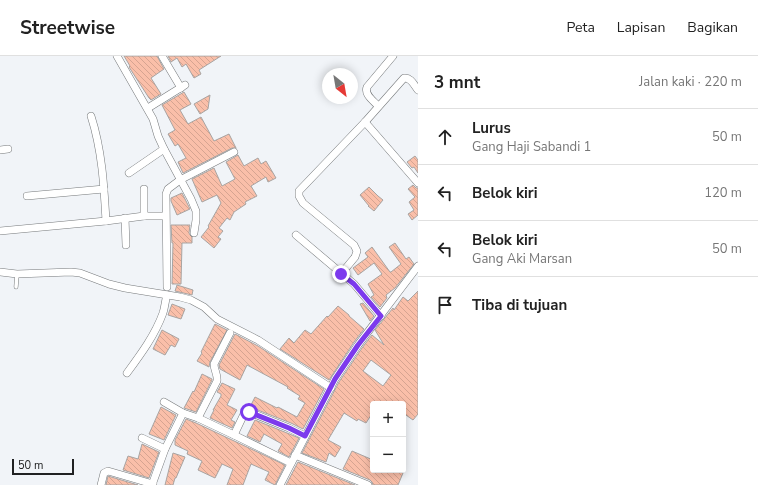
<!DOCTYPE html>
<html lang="id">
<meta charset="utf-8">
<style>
body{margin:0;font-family:"Nunito Sans",sans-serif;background:#f2f2f2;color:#222}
.controls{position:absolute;right:12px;bottom:12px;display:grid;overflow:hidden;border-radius:4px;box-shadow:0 2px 10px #0003}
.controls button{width:36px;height:36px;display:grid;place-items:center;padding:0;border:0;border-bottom:1px solid #e0e0e0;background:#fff;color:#222;font:20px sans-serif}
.compass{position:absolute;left:322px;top:12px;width:36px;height:36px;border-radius:50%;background:#fff;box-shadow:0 2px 10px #0003;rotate:149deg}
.scale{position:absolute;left:12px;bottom:10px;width:62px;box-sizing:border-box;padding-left:4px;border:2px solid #202122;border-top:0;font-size:11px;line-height:14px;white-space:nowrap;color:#202122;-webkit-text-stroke:3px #f1f4f8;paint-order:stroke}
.stop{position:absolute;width:12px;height:12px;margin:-9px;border:3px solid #7c3aed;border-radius:50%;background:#fff}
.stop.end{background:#7c3aed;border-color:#fff;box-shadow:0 1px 4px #0008}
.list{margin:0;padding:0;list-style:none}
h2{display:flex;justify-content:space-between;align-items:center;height:52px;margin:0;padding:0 16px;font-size:17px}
h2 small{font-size:13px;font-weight:400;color:#767676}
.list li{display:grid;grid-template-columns:26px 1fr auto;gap:12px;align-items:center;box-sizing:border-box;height:56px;padding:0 16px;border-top:1px solid #e0e0e0}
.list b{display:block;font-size:15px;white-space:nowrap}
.list p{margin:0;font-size:13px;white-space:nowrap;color:#767676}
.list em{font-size:13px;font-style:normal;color:#767676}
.icon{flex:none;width:22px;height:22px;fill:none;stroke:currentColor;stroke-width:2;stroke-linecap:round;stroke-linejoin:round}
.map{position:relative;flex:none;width:418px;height:429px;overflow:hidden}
header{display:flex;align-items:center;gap:24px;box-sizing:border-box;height:56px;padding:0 20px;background:#fff;border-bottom:1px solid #e0e0e0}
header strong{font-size:19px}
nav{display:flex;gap:22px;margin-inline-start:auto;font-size:14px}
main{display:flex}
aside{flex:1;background:#fff}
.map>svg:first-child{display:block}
.building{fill:url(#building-back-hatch);stroke:#a8a4a2;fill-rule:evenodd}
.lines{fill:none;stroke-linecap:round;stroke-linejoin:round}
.lane-casing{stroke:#76797b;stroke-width:4.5}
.street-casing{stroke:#76797b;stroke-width:8}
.lane{stroke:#fff;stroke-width:3.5}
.street{stroke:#fff;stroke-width:7}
.route{stroke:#7c3aed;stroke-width:5}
</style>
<header>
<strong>Streetwise</strong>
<nav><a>Peta</a><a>Lapisan</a><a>Bagikan</a></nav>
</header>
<main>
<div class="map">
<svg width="418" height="429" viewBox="0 0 418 429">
<defs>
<pattern id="building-back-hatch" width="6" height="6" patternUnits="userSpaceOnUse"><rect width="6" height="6" fill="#fabfa9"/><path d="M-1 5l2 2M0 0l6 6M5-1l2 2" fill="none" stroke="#d6a491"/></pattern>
</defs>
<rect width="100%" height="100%" fill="#f1f4f8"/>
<g class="building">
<path d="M 124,0 L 157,0 L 164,13 L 151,22 L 161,38 L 151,44 L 149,42 L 129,11 L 130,10 Z"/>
<path d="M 168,0 L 221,0 L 199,14 L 201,18 L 194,22 L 186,8 L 182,11 L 177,2 L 171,6 Z"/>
<path d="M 184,36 L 191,48 L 180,54 L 188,68 L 201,61 L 214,85 L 229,78 L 236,92 L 232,92 L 183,117 L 178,106 L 186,102 L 178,88 L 175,90 L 168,78 L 175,74 L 162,49 Z"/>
<path d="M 210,39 L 208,53 L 200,58 L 194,48 Z"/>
<path d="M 238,99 L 244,110 L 258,102 L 261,108 L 266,105 L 276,122 L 268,126 L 266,121 L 251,130 L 257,140 L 245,146 L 246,148 L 234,156 L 230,164 L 227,162 L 219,172 L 223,175 L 218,181 L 221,183 L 214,192 L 201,181 L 209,171 L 208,170 L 221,147 L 217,139 L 202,146 L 192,123 L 214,112 L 222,130 L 235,123 L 226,106 Z"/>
<path d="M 415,100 L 418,104 L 418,117 L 414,111 L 412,112 L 407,106 Z"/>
<path d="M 413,129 L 416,132 L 418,132 L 418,159 L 412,164 L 408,158 L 414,154 L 409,146 L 415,141 L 408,133 Z"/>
<path d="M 369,131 L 378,140 L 383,144 L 374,155 L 368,150 L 369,150 L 360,139 Z"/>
<path d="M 182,137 L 190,153 L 177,159 L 171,145 L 171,142 Z"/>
<path d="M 171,169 L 190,169 L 189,177 L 190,179 L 192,181 L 192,187 L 182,187 L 181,228 L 172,228 L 173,187 L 172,187 Z"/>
<path d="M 395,187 L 406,203 L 409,201 L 414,208 L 395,232 L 386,239 L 387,242 L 380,251 L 371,241 L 374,239 L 368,228 L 382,218 L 374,207 L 358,219 L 353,212 L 368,201 L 365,197 L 372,191 L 390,216 L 391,216 L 401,208 L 389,191 Z"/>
<path d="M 177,229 L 193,234 L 192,239 L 175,235 Z"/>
<path d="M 418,235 L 418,358 L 413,364 L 403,357 L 403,348 L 373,348 L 373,356 L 366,367 L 358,363 L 357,365 L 344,357 L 328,384 L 341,391 L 335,401 L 329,397 L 326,406 L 302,397 L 339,326 L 362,292 L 372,279 L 384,289 L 375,274 L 393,252 L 394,254 L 403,241 L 408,245 ZM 371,304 L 391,319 L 383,330 L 363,315 Z"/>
<path d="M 363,247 L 374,260 L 370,265 L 360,248 Z"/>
<path d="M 172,248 L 185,253 L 181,263 L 168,259 Z"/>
<path d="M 338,250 L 349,259 L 349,260 L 364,273 L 354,286 L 329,324 L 280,293 L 289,282 L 294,287 L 305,274 L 311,278 L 327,260 L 328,261 Z"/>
<path d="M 215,268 L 227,274 L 210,306 L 209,311 L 197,305 L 202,297 L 201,296 Z"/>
<path d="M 162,274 L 179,283 L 175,291 L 171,289 L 165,299 L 153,293 Z"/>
<path d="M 235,278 L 258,290 L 324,333 L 303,373 L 291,367 L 250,351 L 255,341 L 277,352 L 278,351 L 297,361 L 305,347 L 298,343 L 300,340 L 287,332 L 288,331 L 247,309 L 240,324 L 220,313 L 219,309 Z"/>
<path d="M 202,318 L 212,323 L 212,324 L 196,356 L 184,352 L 193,335 L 194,336 Z"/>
<path d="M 222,327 L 235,333 L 227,349 L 237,354 L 231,364 L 235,366 L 232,372 L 210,362 L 214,354 L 213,354 L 221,340 L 221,338 L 217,336 Z"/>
<path d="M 161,351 L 176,359 L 164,384 L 149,378 Z"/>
<path d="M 186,363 L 196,367 L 285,409 L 275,429 L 265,424 L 269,416 L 251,408 L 243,429 L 227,429 L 233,413 L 222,408 L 215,422 L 198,414 L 202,405 L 187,398 L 188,395 L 175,389 L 175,384 Z"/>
<path d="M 255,364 L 287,377 L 299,382 L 289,401 L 278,395 L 282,388 L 264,378 L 260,386 L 247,380 Z"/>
<path d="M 142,388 L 159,396 L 149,422 L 123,414 L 128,400 L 138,403 Z"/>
<path d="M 352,395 L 373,404 L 373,414 L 395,414 L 403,417 L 398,429 L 373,429 L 372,426 L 370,424 L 343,413 Z"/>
<path d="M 173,397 L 185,401 L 176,422 L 175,422 L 173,429 L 165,429 Z"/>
<path d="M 298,406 L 355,429 L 286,429 Z"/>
<path d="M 108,420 L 138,429 L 106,429 Z"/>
</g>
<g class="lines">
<g class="lane-casing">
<path id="lane" d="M 16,231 L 17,218"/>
</g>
<g class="street-casing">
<g id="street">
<path d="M 117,0 L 153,63 L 158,80 L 164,93 L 191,143 L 196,155 L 196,164 L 194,177"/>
<path d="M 162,0 L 181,32"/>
<path d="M 378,50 C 374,45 364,39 367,31 L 393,0"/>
<path d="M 148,52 L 185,29"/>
<path d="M 91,60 C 102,94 104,130 106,165"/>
<path d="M 365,66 L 418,127"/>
<path d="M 0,94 L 8,93"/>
<path d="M 129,117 L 164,93"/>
<path d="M 27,140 L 104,133"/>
<path d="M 144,160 L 144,133"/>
<path d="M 125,162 L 126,189"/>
<path d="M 0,175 L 106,165 L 144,160 L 165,160"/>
<path d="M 296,179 L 354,228 L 381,260"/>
<path d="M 0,216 L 17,218 L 71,216 L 80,217 L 109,228 L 125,232 L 180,241 L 191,244 L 204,251 L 217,263 L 258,284 L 331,332"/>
<path d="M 341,218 L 355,201 L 357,195 L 354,189 L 303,147 L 299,140 L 299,135 L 365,66 L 404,22 C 411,21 414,29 418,34"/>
<path d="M 167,231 L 166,138 L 168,133 L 180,124 L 234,96"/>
<path d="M 127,317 C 141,298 155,279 163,257 C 165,251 165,245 167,239"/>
<path d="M 164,346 L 183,357"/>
<path d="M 198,362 L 234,379 L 291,407"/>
<path d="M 234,379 L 244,358 L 247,355 L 289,372 L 305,380"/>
<path d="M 142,382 L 165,393"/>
<path d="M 295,399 L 368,429"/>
<path d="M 101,429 L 104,417 L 108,415 L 153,428"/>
<path d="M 152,429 L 165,393 L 183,357 L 198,362 L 217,325 C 218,319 214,314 214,308 L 230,277"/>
<path d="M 280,429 L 335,323 L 358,289 L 418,210"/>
</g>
</g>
<use href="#lane" class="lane"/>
<use href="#street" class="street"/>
</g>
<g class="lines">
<path class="route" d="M 249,356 L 289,372 L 305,380 L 335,323 L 358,289 L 381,260 L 354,228 L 341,218"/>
</g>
</svg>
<div class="controls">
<button>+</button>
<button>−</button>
</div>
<svg class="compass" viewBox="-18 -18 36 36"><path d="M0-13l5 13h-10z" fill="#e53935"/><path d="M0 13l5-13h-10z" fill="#767676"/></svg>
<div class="scale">50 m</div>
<div class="stop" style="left:249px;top:356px"></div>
<div class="stop end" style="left:341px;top:218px"></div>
</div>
<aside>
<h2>3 mnt<small>Jalan kaki · 220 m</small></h2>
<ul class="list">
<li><svg class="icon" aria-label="ahead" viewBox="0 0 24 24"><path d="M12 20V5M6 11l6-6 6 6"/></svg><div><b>Lurus</b><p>Gang Haji Sabandi 1</p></div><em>50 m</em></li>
<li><svg class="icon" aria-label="left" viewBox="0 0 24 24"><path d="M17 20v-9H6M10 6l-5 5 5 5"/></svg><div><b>Belok kiri</b></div><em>120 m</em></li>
<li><svg class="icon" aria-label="left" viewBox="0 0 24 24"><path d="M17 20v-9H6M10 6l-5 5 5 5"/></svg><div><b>Belok kiri</b><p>Gang Aki Marsan</p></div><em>50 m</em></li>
<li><svg class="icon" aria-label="arrive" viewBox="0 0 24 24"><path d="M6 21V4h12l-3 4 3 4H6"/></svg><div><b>Tiba di tujuan</b></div></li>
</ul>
</aside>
</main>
